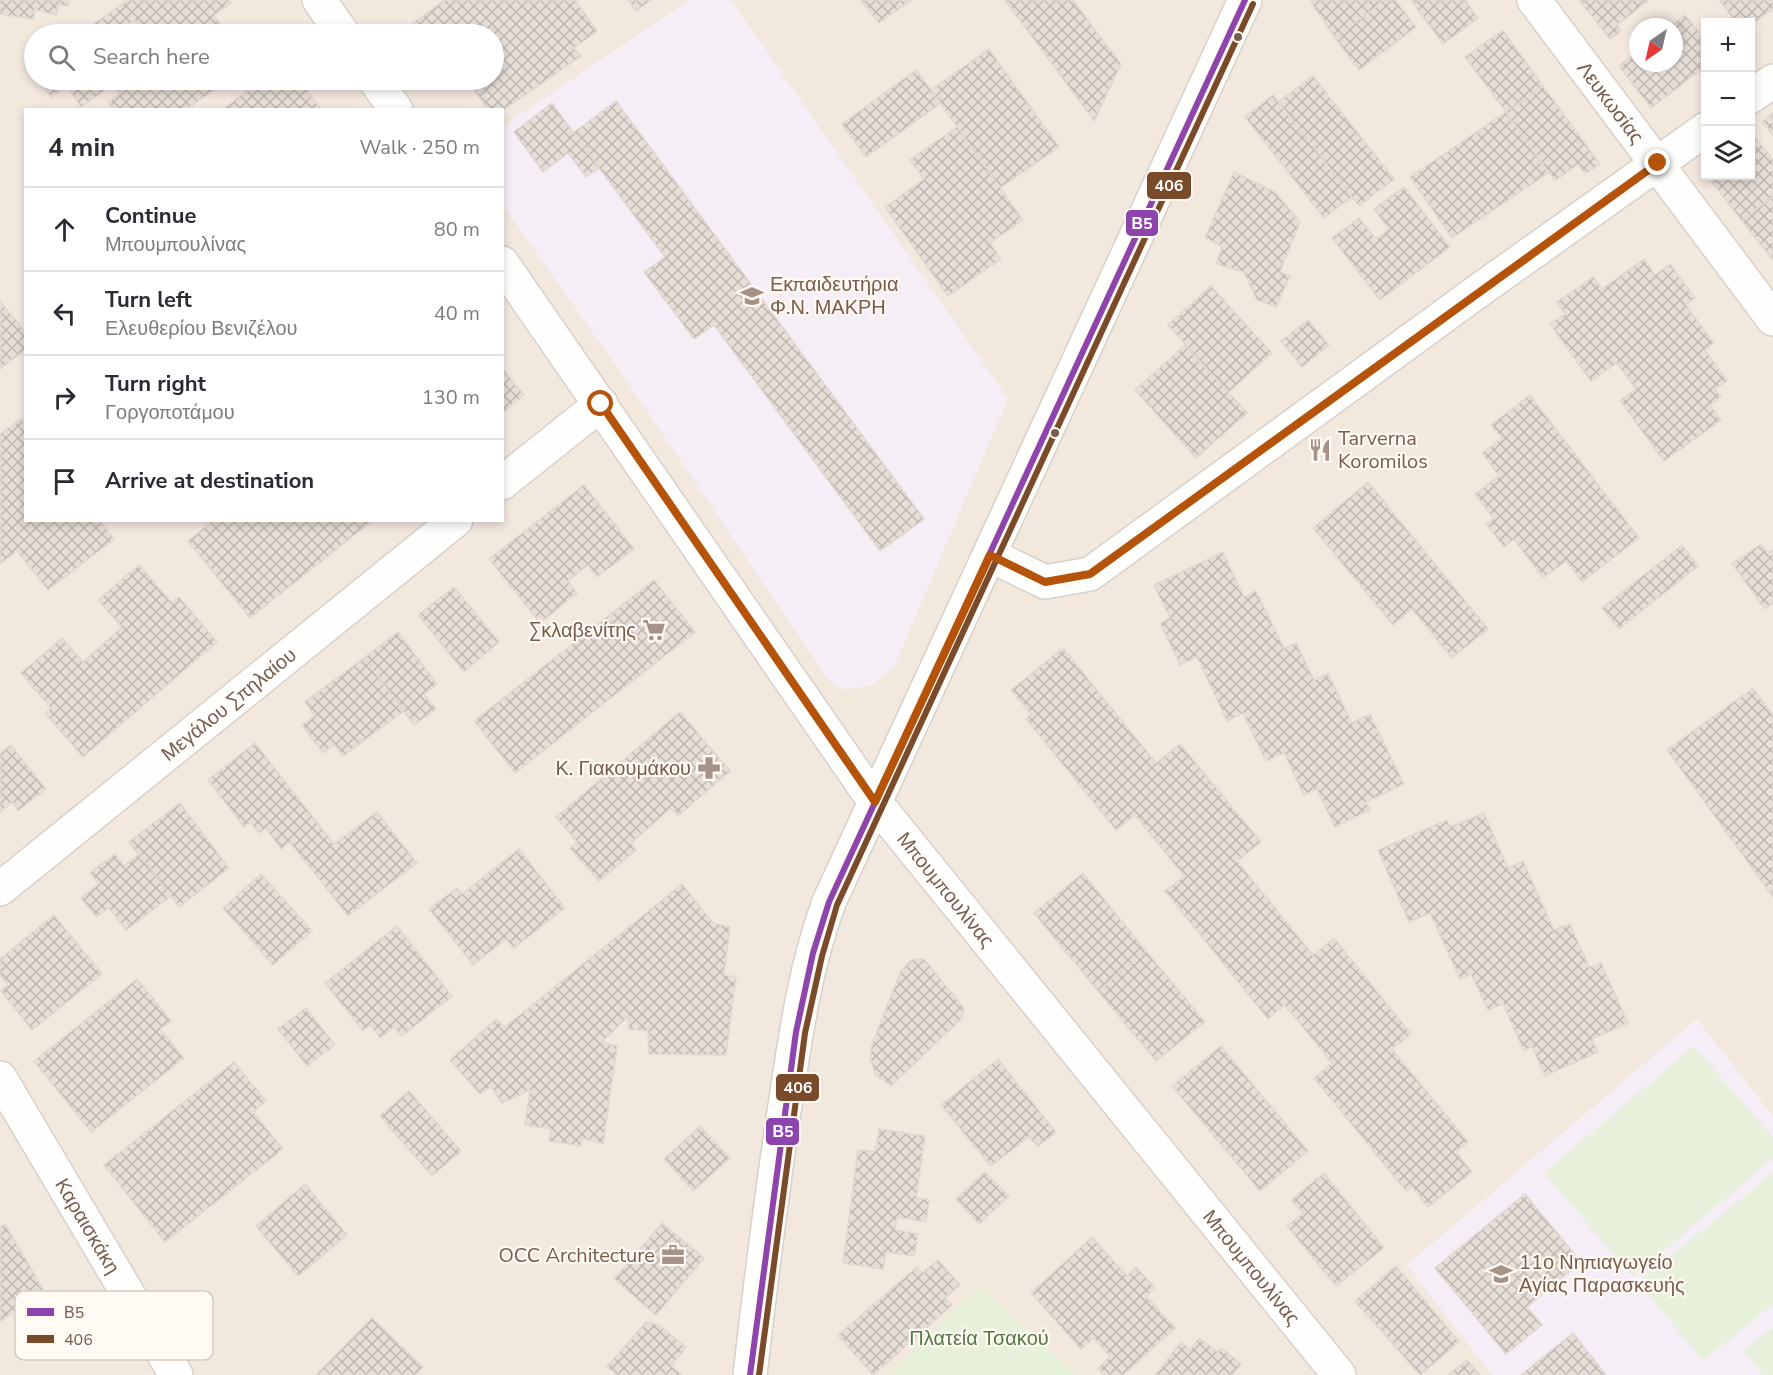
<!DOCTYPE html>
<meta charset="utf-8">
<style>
body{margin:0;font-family:"Nunito Sans",sans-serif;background:#f7f7f7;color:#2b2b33}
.controls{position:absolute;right:18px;top:18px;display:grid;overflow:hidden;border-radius:0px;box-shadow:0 3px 9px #0003}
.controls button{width:54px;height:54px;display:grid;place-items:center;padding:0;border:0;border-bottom:2px solid #e1e1e2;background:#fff;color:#2b2b33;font:30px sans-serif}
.compass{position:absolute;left:1629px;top:18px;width:54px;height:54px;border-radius:50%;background:#fff;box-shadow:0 3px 9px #0003;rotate:214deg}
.stop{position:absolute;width:18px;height:18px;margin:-14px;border:4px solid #b45309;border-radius:50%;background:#fff}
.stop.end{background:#b45309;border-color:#fff;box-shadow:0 2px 6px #0008}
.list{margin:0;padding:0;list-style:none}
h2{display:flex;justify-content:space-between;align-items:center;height:78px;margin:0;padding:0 24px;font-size:26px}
h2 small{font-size:20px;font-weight:400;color:#7c7c81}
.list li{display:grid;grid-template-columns:39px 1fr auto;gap:18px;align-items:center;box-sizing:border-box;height:84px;padding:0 24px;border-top:2px solid #e1e1e2}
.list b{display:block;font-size:22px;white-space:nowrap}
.list p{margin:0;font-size:20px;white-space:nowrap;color:#7c7c81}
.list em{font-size:20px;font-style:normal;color:#7c7c81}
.icon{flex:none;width:33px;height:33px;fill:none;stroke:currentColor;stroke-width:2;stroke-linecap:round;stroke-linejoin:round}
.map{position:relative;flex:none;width:1773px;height:1375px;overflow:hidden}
.search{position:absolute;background:#fff;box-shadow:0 3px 9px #0003;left:24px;top:24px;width:480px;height:66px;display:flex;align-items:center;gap:15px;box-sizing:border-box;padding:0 21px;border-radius:33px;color:#7c7c81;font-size:22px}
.panel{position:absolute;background:#fff;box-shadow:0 3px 9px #0003;left:24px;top:108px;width:480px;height:414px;border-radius:0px}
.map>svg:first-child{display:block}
.residential{fill:#f2e8de;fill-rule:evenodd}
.education{fill:#f6eef6}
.green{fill:#e7f0db}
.building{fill:url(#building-cross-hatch);stroke:#e2d8d2;stroke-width:1.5}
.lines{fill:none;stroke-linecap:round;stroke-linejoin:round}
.minor-casing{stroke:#d7d1cb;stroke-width:36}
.minor{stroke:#fefefd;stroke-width:33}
.bus-1-casing{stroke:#fffaf3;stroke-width:10}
.bus-2-casing{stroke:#fffaf3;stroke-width:10}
.bus-1{stroke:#8e44ad;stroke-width:6}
.bus-2{stroke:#7a4b2a;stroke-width:6}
.route{stroke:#b45309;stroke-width:8}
.bus-dot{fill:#7a5c4d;stroke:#fffaf3;stroke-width:2}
.labels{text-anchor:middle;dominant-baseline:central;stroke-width:4.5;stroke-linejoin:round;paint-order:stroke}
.street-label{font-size:20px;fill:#7a5c4d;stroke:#fffaf3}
.poi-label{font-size:20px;fill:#7a5c4d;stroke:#fffaf3;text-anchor:start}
.park-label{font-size:20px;fill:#537a41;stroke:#fffaf3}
.key{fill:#fffaf3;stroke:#d7cbc1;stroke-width:1.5}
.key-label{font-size:16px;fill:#7a5c4d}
.line-badge{stroke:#fffaf3;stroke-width:2}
.badge-label{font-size:16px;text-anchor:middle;font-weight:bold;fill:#fff}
</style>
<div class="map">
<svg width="1773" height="1375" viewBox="0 0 1773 1375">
<defs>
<pattern id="building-cross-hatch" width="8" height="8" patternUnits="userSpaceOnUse" patternTransform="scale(1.5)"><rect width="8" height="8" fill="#e6ded7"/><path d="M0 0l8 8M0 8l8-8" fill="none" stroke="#bfb7b1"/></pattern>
</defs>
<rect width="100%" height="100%" fill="#f9f5f0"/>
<path class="residential" d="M 0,0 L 1773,0 L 1773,1375 L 0,1375 ZM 1706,22 L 1750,22 L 1750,176 L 1706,176 ZM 1638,27 L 1674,27 L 1674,63 L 1638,63 ZM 34,34 L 494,34 L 494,80 L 34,80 ZM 26,110 L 502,110 L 502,520 L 26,520 Z"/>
<g class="education">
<path d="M 689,0 L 731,0 L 1008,399 L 894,667 L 872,685 L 845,690 L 830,682 L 631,387 L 503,205 L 502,127 Z"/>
<path d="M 1697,1019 L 1773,1116 L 1773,1375 L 1492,1375 L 1407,1265 Z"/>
</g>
<g class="green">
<path d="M 1694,1046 L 1773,1138 L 1773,1158 L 1633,1277 L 1544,1173 Z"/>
<path d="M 1773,1173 L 1773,1304 L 1703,1361 L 1638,1282 Z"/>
<path d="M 979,1286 L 1078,1375 L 889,1375 Z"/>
<path d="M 1773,1327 L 1773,1375 L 1763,1375 L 1743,1351 Z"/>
</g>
<g class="building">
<path d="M 0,0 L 69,0 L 68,6 L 58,5 L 57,15 L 35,10 L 33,19 L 0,14 Z"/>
<path d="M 128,0 L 228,0 L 231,3 L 214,15 L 227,34 L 145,34 L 134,20 L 115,34 L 79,34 Z"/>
<path d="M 445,0 L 575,0 L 597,31 L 574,48 L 581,56 L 502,111 L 488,110 L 467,80 L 494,80 L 494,34 L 421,34 L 413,23 Z"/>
<path d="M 628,0 L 651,0 L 636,11 Z"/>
<path d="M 861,0 L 911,0 L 879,23 Z"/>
<path d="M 1005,0 L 1073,0 L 1121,64 L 1094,121 Z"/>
<path d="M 1313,0 L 1385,0 L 1335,38 L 1311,2 Z"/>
<path d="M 1385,0 L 1395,0 L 1416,27 L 1359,70 L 1335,38 Z"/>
<path d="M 1411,0 L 1465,0 L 1478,18 L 1443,44 Z"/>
<path d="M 1579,0 L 1649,0 L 1617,25 L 1621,31 L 1610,39 Z"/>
<path d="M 1719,0 L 1773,0 L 1773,9 L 1750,25 L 1750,22 L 1736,22 Z"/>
<path d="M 1685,15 L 1706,41 L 1706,66 L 1651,108 L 1619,66 L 1638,51 L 1638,63 L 1674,63 L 1674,27 L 1669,27 Z"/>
<path d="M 1503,30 L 1543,86 L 1506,112 L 1465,57 Z"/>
<path d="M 989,49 L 1059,147 L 1000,188 L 931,90 Z"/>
<path d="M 916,70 L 941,103 L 866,157 L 842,124 Z"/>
<path d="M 1313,76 L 1394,179 L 1359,206 L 1278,102 Z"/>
<path d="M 39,80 L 145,80 L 155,92 L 170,80 L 228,80 L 185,110 L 114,110 L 108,102 L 120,94 L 113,84 L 81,107 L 67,86 L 51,97 Z"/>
<path d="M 261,80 L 299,80 L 322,110 L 222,110 Z"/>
<path d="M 1543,86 L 1600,164 L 1585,174 L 1578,164 L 1555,181 L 1506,112 Z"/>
<path d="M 1273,95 L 1352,197 L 1324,218 L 1245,117 Z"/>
<path d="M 616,101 L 924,519 L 880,551 L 714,325 L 694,339 L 644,272 L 665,257 L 573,133 Z"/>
<path d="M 552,103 L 599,168 L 586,177 L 568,153 L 543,172 L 514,132 Z"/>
<path d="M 1506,112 L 1548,173 L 1452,238 L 1410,177 Z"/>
<path d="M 1773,113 L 1773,135 L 1762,122 Z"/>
<path d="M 957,127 L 1023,220 L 990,243 L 1001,259 L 948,296 L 885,207 L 924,179 L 910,160 Z"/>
<path d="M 1750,131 L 1773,160 L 1773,196 L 1742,221 L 1707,176 L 1750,176 Z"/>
<path d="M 1234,172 L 1275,192 L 1300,222 L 1280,272 L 1290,276 L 1276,307 L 1257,300 L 1244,272 L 1216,264 L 1222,246 L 1205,238 Z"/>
<path d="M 1404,187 L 1450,247 L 1380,300 L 1332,238 L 1359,218 L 1376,239 L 1389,229 L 1374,209 Z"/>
<path d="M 1773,196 L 1773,260 L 1742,221 Z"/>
<path d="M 1644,259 L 1655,275 L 1670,264 L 1695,298 L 1686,305 L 1714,343 L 1705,350 L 1727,381 L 1715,389 L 1721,397 L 1710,405 L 1721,420 L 1664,461 L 1620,401 L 1636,389 L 1617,363 L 1591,381 L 1550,324 L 1565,314 L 1557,302 L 1593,277 L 1602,289 Z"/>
<path d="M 1211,286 L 1272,353 L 1228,393 L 1168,325 Z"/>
<path d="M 0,301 L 26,333 L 26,349 L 0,369 Z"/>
<path d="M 1308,320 L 1329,345 L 1302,367 L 1281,341 Z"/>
<path d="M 1185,345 L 1247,413 L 1196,458 L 1135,390 Z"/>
<path d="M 502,368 L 524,395 L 502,413 Z"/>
<path d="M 1530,395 L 1639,538 L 1582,582 L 1566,561 L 1543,578 L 1514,539 L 1504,547 L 1486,524 L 1494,519 L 1475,494 L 1499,476 L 1482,453 L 1502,438 L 1491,425 Z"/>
<path d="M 21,419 L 26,425 L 26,520 L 99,520 L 114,539 L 48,590 L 17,551 L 0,564 L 0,434 Z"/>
<path d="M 1368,482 L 1488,629 L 1452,658 L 1412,609 L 1393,625 L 1313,528 Z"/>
<path d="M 584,485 L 634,549 L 597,577 L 588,565 L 568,581 L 577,593 L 540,623 L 489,559 Z"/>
<path d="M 214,520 L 372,520 L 372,521 L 250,618 L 188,541 Z"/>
<path d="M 1761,544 L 1768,553 L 1773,550 L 1773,603 L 1765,609 L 1732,564 Z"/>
<path d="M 1682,545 L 1698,566 L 1619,629 L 1602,608 Z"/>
<path d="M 1223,552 L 1244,597 L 1256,591 L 1284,648 L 1296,643 L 1314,680 L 1328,673 L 1352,723 L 1370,714 L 1404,784 L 1366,802 L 1370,810 L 1335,827 L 1317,789 L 1304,795 L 1284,753 L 1266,761 L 1243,713 L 1227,721 L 1197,657 L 1180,665 L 1160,623 L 1170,618 L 1154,585 Z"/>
<path d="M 139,565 L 172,603 L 179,597 L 217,642 L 83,757 L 45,713 L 51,708 L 21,673 L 62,638 L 83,662 L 122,627 L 98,600 Z"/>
<path d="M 654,580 L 695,632 L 515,773 L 474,721 Z"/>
<path d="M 454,587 L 499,642 L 464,672 L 418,615 Z"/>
<path d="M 398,632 L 437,684 L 424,694 L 436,709 L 414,725 L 364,658 Z"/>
<path d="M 1063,648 L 1156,763 L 1180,744 L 1261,842 L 1237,861 L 1313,955 L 1334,938 L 1411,1034 L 1392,1049 L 1468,1142 L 1456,1152 L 1472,1172 L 1428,1207 L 1412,1187 L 1406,1191 L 1314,1078 L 1332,1063 L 1285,1005 L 1268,1019 L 1165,891 L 1184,876 L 1135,815 L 1116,830 L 1026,719 L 1031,714 L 1011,690 Z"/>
<path d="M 364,658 L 404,711 L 343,756 L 334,744 L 323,753 L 302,725 L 315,716 L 305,702 Z"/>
<path d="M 1753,688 L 1773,715 L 1773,897 L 1667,750 Z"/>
<path d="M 680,712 L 730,771 L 678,816 L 671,808 L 631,843 L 636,850 L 599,881 L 570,848 L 577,842 L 556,817 Z"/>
<path d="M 255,743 L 334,844 L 377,812 L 417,863 L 348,916 L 290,842 L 281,849 L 266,828 L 259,833 L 250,822 L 244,827 L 208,780 Z"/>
<path d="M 11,745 L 46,789 L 18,811 L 12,802 L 0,812 L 0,754 Z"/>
<path d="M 180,803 L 229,868 L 179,907 L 129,842 Z"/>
<path d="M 1484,813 L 1508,868 L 1523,861 L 1554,930 L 1570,924 L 1589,967 L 1601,963 L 1628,1023 L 1592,1039 L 1598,1052 L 1545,1076 L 1532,1047 L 1524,1051 L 1503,1004 L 1488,1010 L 1471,974 L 1460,979 L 1430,913 L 1409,922 L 1378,850 L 1447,820 L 1450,827 Z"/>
<path d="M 519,849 L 565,908 L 514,948 L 506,939 L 473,965 L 429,909 L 457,888 L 462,894 Z"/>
<path d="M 115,854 L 124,866 L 139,854 L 171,896 L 126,930 L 109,908 L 96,917 L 81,898 L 99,884 L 90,873 Z"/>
<path d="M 1083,873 L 1146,951 L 1098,991 L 1034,913 Z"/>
<path d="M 261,874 L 312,931 L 273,965 L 223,908 Z"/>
<path d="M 682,884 L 713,923 L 730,927 L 724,975 L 736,977 L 726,1055 L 649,1054 L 648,1031 L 629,1029 L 628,1016 L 602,1042 L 617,1046 L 603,1144 L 582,1138 L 581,1146 L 549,1141 L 551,1129 L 525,1125 L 530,1090 L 502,1103 L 491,1087 L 480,1094 L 450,1060 L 496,1019 L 505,1027 Z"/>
<path d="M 54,915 L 102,974 L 32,1030 L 1,991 L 8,985 L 0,975 L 0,959 Z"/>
<path d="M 397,926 L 452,996 L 402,1036 L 394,1027 L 380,1038 L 370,1025 L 363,1031 L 325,983 Z"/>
<path d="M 1146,951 L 1205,1022 L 1156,1061 L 1098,991 Z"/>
<path d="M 924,959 L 964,1008 L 962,1018 L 891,1086 L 875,1074 L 870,1058 L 872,1044 L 901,971 L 911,960 Z"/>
<path d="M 137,979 L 171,1021 L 160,1029 L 184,1058 L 91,1132 L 34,1061 Z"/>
<path d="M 306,1008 L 335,1045 L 307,1066 L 278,1029 Z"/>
<path d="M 1221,1046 L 1308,1151 L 1260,1191 L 1172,1086 Z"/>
<path d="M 998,1059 L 1056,1132 L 1038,1146 L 1029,1137 L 991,1166 L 941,1105 Z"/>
<path d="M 234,1062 L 266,1101 L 253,1112 L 283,1149 L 165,1242 L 104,1165 Z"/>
<path d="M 409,1091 L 461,1151 L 432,1176 L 380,1116 Z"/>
<path d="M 700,1126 L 730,1158 L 693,1191 L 664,1159 Z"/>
<path d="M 879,1129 L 925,1136 L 916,1198 L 929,1200 L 926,1222 L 897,1217 L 895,1230 L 918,1234 L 914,1256 L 886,1252 L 883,1269 L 843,1263 L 858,1150 L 875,1152 Z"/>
<path d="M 985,1172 L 1009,1196 L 979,1224 L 956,1199 Z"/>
<path d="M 1324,1173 L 1384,1248 L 1336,1286 L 1287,1226 L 1303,1213 L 1291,1200 Z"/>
<path d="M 305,1184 L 347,1235 L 298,1276 L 256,1226 Z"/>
<path d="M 1525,1194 L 1581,1262 L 1527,1307 L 1542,1325 L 1506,1354 L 1435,1268 Z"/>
<path d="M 662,1223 L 704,1258 L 656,1315 L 614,1279 Z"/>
<path d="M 5,1224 L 43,1289 L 0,1322 L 0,1227 Z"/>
<path d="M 1092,1237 L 1127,1276 L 1136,1267 L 1155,1288 L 1146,1296 L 1175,1328 L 1123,1375 L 1104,1375 L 1098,1368 L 1110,1357 L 1094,1338 L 1081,1349 L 1031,1293 Z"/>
<path d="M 938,1260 L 960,1285 L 945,1298 L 952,1305 L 873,1375 L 838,1335 L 917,1267 L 922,1273 Z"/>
<path d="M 1396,1266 L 1459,1342 L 1420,1375 L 1355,1301 Z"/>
<path d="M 372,1318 L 423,1367 L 415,1375 L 316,1375 Z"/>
<path d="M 646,1322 L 658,1325 L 686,1347 L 671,1366 L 682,1375 L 617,1375 L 607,1367 Z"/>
<path d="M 1573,1333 L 1606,1375 L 1521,1375 Z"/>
<path d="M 1199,1338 L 1218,1352 L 1221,1348 L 1241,1364 L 1232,1375 L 1155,1375 L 1181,1342 L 1190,1350 Z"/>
<path d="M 1467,1360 L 1480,1375 L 1448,1375 Z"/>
</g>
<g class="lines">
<g class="minor-casing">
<g id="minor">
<path d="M 319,0 L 343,34"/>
<path id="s1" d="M 1534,0 L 1773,319"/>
<path d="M 375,80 L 396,110"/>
<path d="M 1750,97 L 1773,81"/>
<path id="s2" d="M 502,263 L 875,802 L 1339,1375"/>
<path d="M 502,483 L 601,404"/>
<path d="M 990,555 L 1045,582 L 1090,574 L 1481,289 L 1706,129"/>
<path id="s3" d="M 0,889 L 456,520"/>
<path id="s4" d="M 0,1078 L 176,1375"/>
<path d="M 750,1375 C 760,1287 771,1200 784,1112 C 795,1040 804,970 829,902 L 1245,0"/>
</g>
</g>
<use href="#minor" class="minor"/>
<g class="bus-1-casing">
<path id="bus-1" d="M 750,1375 L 796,1032 L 813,953 L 829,902 L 1245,0"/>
</g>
<g class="bus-2-casing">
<path id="bus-2" d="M 759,1375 L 805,1033 L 822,956 L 837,905 L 1253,4"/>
</g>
<use href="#bus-1" class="bus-1"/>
<use href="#bus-2" class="bus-2"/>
</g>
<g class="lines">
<path class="route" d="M 601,404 L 875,802 L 990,555 L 1045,582 L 1090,574 L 1658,163"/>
</g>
<defs>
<g id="school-bare" transform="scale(1.8)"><path d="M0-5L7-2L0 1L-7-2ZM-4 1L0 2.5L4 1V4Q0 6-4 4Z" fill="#a69286" stroke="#fffaf3" stroke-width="2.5" paint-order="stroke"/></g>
<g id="restaurant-bare" transform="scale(1.8)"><path d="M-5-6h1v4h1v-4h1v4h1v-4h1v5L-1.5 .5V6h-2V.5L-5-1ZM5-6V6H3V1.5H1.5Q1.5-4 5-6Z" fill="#a69286" stroke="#fffaf3" stroke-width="2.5" paint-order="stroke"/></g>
<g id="supermarket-bare" transform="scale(1.8)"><path d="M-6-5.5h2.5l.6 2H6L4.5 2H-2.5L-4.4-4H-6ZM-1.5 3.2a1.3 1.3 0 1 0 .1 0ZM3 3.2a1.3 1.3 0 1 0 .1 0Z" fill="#a69286" stroke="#fffaf3" stroke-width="2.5" paint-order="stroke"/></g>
<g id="pharmacy-bare" transform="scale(1.8)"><path d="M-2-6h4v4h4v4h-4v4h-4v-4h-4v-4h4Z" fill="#a69286" stroke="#fffaf3" stroke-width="2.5" paint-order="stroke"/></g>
<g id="office-bare" transform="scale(1.8)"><path d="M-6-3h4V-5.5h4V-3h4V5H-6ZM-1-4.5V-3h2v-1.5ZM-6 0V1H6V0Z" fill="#a69286" stroke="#fffaf3" stroke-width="2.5" paint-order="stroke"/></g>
</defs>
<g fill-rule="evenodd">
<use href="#school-bare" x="752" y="296"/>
<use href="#restaurant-bare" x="1320" y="450"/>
<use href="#supermarket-bare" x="654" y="630"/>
<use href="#pharmacy-bare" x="709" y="768"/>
<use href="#office-bare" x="673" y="1255"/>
<use href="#school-bare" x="1501" y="1274"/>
</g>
<g class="bus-dot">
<circle cx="1238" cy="37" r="5"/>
<circle cx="1055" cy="433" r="5"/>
</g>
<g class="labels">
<g class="street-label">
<text stroke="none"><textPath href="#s1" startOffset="128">Λευκωσίας</textPath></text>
<text stroke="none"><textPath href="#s3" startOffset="294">Μεγάλου Σπηλαίου</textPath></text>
<text stroke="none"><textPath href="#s2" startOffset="768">Μπουμπουλίνας</textPath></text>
<text stroke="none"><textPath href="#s4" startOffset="172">Καραισκάκη</textPath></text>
<text stroke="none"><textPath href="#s2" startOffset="1254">Μπουμπουλίνας</textPath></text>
</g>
<g class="poi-label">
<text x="770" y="284">Εκπαιδευτήρια<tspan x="770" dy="23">Φ.Ν. ΜΑΚΡΗ</tspan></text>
<text x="1338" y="438">Tarverna<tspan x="1338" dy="23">Koromilos</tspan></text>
<text x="636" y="630" text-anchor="end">Σκλαβενίτης</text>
<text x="691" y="768" text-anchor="end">Κ. Γιακουμάκου</text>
<text x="655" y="1255" text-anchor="end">OCC Architecture</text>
<text x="1519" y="1262">11ο Νηπιαγωγείο<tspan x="1519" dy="23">Αγίας Παρασκευής</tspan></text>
</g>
<g class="park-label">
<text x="979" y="1338">Πλατεία Τσακού</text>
</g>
</g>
<rect x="15" y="1291" width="198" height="69" rx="9" class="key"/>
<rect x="27" y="1308" width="27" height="8" fill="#8e44ad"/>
<rect x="27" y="1335" width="27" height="8" fill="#7a4b2a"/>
<g class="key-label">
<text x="64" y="1318">Β5</text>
<text x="64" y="1345">406</text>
</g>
<g class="line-badge">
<rect x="1146" y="171" width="46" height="29" rx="6" fill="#7a4b2a"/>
<rect x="1125" y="209" width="34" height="28" rx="6" fill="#8e44ad"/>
<rect x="775" y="1073" width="45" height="29" rx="6" fill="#7a4b2a"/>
<rect x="765" y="1117" width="35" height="29" rx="6" fill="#8e44ad"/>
</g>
<g class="badge-label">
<text x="1169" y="191">406</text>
<text x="1142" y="229">Β5</text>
<text x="798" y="1093">406</text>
<text x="783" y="1137">Β5</text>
</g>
</svg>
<div class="controls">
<button>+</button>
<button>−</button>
<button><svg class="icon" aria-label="layers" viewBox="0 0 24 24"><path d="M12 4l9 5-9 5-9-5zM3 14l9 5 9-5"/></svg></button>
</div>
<svg class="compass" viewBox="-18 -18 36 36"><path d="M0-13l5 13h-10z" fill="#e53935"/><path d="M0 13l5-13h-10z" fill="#7c7c81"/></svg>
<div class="stop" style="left:601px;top:404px"></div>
<div class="stop end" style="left:1658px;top:163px"></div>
<div class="search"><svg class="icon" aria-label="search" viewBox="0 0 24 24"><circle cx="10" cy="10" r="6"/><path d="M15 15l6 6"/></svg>Search here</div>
<section class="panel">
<h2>4 min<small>Walk · 250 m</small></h2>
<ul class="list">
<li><svg class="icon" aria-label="ahead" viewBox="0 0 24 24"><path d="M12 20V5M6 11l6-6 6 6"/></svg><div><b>Continue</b><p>Μπουμπουλίνας</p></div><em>80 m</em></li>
<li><svg class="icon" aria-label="left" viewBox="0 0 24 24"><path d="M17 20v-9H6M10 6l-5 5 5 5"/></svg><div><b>Turn left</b><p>Ελευθερίου Βενιζέλου</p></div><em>40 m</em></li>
<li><svg class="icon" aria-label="right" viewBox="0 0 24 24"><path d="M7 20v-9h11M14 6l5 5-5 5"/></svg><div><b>Turn right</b><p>Γοργοποτάμου</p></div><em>130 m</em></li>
<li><svg class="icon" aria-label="arrive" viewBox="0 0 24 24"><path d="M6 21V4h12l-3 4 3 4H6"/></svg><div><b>Arrive at destination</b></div></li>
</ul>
</section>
</div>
